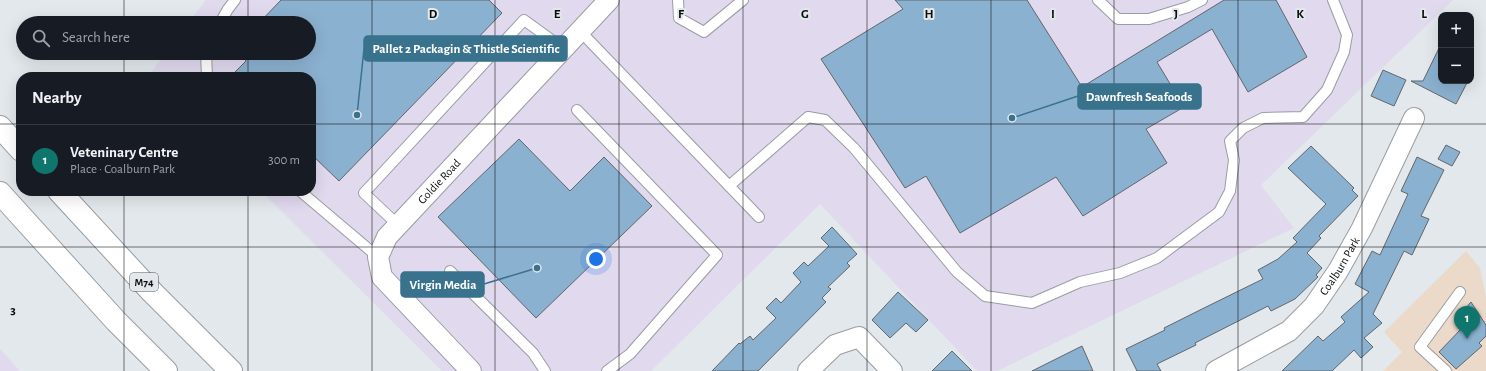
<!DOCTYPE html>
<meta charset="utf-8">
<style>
body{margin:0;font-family:"Alegreya Sans",sans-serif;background:#20242c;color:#f1f3f6}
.controls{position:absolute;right:12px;top:12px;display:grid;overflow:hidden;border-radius:8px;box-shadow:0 4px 16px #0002}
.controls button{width:36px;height:36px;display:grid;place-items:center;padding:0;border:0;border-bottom:1px solid #363941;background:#171b24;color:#f1f3f6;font:20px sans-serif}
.you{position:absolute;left:596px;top:259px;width:14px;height:14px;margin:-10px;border:3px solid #fff;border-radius:50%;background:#1a73e8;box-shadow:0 0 0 6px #1a73e833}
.badge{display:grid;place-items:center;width:26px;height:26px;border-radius:50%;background:#0f766e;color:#fff;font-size:13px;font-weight:700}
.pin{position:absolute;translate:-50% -33px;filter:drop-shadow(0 1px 2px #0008)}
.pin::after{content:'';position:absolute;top:21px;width:14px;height:12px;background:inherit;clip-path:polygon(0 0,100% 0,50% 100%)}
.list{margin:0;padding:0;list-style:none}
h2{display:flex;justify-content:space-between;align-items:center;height:52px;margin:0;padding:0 16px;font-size:17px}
h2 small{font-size:13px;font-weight:400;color:#9ea1a6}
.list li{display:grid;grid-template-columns:26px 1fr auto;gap:12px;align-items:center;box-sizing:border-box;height:72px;padding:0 16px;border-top:1px solid #363941}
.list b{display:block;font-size:15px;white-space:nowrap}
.list p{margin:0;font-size:13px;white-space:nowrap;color:#9ea1a6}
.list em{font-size:13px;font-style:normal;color:#9ea1a6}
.icon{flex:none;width:22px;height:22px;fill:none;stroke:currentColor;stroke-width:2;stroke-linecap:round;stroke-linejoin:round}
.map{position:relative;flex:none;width:1486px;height:371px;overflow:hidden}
.search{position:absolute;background:#171b24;box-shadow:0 4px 16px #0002;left:16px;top:16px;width:300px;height:44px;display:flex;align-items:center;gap:10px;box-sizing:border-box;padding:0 14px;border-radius:22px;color:#9ea1a6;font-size:15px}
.panel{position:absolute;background:#171b24;box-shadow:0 4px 16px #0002;left:16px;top:72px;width:300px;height:124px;border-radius:16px}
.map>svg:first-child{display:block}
.commercial{fill:#ebdac9}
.industrial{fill:#e1d9ee}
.building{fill:#8bb1d0;stroke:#626669}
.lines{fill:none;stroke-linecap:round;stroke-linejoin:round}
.service-casing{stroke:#999da1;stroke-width:12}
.minor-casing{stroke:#999da1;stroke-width:22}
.motorway-casing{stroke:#999da1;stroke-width:24}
.service{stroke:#fff;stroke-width:10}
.minor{stroke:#fff;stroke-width:20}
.motorway{stroke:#fff;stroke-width:22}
.grid{fill:none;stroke:#0b0d0e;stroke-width:1;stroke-opacity:0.55}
.labels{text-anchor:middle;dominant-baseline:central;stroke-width:4;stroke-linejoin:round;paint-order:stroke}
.shield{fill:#e3e8ec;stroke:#4c4f51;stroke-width:1}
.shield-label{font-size:11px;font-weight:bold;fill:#0b0d0e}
.street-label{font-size:12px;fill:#0b0d0e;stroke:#e3e8ec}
.grid-label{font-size:13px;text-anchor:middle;font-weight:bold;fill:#0b0d0e;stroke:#e3e8ec;stroke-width:4;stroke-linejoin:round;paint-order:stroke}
.leader{fill:none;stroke:#39728c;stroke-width:1.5}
.callout-dot{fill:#39728c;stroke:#e3e8ec;stroke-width:1.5}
.callout{fill:#39728c;stroke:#39728c;stroke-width:1.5}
.callout-label{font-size:13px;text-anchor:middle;font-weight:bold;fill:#fff}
</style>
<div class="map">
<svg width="1486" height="371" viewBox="0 0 1486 371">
<rect width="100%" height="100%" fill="#e3e8ec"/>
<path class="commercial" d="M 1466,251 L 1480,268 L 1486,297 L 1486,371 L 1383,371 L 1402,352 L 1384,332 Z"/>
<g class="industrial">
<path d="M 206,0 L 1453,0 L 1261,185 L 1294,228 L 997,371 L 977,371 L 820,204 L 651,371 L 442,371 L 261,191 L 311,191 L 311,77 L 147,77 L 166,53 L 309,53 L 309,23 L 188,23 Z"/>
<path d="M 0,349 L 20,371 L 0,371 Z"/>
</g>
<g class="building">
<path d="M 281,0 L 489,0 L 502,13 L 339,181 L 311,154 L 311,77 L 230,77 L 246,61 L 238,53 L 309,53 L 309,23 L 259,23 Z"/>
<path d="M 895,0 L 1027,0 L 1082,87 L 1224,0 L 1276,0 L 1307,57 L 1248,92 L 1212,29 L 1157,62 L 1184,107 L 1146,129 L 1167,163 L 1083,216 L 1056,177 L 960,233 L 926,176 L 905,188 L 821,59 L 903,9 Z"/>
<path d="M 1441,44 L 1441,81 L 1468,81 L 1456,104 L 1411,81 L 1423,81 Z"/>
<path d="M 1383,70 L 1406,80 L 1394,106 L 1371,96 Z"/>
<path d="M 519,139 L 570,191 L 604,157 L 652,206 L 536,318 L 438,217 Z"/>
<path d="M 1446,145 L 1460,152 L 1452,166 L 1438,159 Z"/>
<path d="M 1311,146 L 1354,188 L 1352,190 L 1358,196 L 1319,236 L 1321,238 L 1307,253 L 1322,268 L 1316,275 L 1318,277 L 1295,299 L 1271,311 L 1268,306 L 1195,343 L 1196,345 L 1157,364 L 1161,371 L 1137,371 L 1126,349 L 1165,330 L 1164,328 L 1204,308 L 1263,279 L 1258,270 L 1278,259 L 1297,242 L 1293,238 L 1326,204 L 1288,168 Z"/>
<path d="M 1417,157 L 1444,170 L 1421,216 L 1429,219 L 1412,255 L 1404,251 L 1373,314 L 1382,323 L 1364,338 L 1373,347 L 1361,358 L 1354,350 L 1332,371 L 1282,371 L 1318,336 L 1323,341 L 1345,322 L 1341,317 L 1369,292 L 1355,284 L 1372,251 L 1380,255 L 1408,194 L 1401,191 Z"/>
<path d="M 832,227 L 857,254 L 847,263 L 850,266 L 828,287 L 831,289 L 822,298 L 826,302 L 758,371 L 712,371 L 739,343 L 740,344 L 750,336 L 753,340 L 776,318 L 766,308 L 776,298 L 781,303 L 801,282 L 793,273 L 804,262 L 808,266 L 829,246 L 821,238 Z"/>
<path d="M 898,292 L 928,320 L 916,332 L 906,323 L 890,338 L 872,320 Z"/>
<path d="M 1471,302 L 1486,325 L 1486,336 L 1479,343 L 1482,346 L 1456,369 L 1439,352 L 1462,328 L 1455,320 Z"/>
<path d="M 1082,346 L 1093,371 L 1032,371 Z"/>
<path d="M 952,351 L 972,371 L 932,371 Z"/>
</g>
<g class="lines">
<g class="service-casing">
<g id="service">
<path d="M 678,0 L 679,18 L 704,32 L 743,0"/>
<path d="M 1098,0 L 1118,19 L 1149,19 L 1188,7 L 1202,0"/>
<path d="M 220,23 L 228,9 L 235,0"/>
<path d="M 580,31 L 759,217"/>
<path d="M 206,53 L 207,77"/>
<path d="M 577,110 L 717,255 L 630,354 L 607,371"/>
<path d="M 729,186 L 808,117 L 825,120 L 854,148 L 957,272 L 985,296 L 1032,303 L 1080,282 L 1120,273 L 1157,258 L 1219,212 L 1230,191 L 1234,160 L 1230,141 L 1243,128 L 1263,118 L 1303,117 L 1327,90 L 1344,52 L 1347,35 L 1333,0"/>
<path d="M 300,191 L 378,257"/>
<path d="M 398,225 L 364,193 L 524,20 L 564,49"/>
<path d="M 450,271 L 533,353 L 545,371"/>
<path d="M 1446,371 L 1420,347 L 1460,292"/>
</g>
</g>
<g class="minor-casing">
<g id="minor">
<path id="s1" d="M 471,371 L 382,277 L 378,257 L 387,237 L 609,0"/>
<path d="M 808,371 L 835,345 L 859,337 L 892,371"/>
<path id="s2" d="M 1216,371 L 1289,331 L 1314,306 L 1338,271 L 1362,228 L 1414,118"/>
</g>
</g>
<g class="motorway-casing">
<g id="motorway">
<path d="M 0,127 L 21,150"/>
<path d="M 59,191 L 152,292 L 231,371"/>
<path d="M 0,193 L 116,321 L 166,371"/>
</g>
</g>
<use href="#service" class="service"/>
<use href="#minor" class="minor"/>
<use href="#motorway" class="motorway"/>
</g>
<path class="grid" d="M 124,0 L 124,23M 248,0 L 248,23M 372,0 L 372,371M 495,0 L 495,371M 619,0 L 619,371M 743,0 L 743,371M 867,0 L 867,371M 991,0 L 991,371M 1114,0 L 1114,371M 1238,0 L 1238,371M 1362,0 L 1362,371M 124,53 L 124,77M 248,53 L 248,77M 0,124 L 21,124M 311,124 L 1486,124M 124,191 L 124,371M 248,191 L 248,371M 0,247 L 1486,247"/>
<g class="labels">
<rect class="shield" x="130" y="273" width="28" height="18" rx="3"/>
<g class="shield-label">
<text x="144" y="282">M74</text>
</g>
<g class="street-label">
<text stroke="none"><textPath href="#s1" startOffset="248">Goldie Road</textPath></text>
<text stroke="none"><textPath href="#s2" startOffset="166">Coalburn Park</textPath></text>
</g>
</g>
<g class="grid-label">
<text x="433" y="18">D</text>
<text x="557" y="18">E</text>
<text x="681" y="18">F</text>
<text x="805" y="18">G</text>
<text x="929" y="18">H</text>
<text x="1053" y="18">I</text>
<text x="1176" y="18">J</text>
<text x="1300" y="18">K</text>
<text x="1424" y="18">L</text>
<text x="13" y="314">3</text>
</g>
<path class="leader" d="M357 115L364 49M1012 118L1078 96M537 268L484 284"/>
<g class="callout-dot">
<circle cx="357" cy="115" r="4"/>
<circle cx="1012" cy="118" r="4"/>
<circle cx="537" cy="268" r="4"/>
</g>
<g class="callout">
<rect x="364" y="36" width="203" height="25" rx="4"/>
<rect x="1078" y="84" width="123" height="25" rx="4"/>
<rect x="401" y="272" width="83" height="25" rx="4"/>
</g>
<g class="callout-label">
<text x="466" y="53">Pallet 2 Packagin &amp; Thistle Scientific</text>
<text x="1139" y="101">Dawnfresh Seafoods</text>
<text x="443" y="289">Virgin Media</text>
</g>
</svg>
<div class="controls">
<button>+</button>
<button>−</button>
</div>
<div class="you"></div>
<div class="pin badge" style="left:1467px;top:339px">1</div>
<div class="search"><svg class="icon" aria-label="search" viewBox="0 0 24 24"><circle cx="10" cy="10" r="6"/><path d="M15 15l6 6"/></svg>Search here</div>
<section class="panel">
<h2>Nearby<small></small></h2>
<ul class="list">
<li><span class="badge">1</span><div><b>Veteninary Centre</b><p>Place · Coalburn Park</p></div><em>300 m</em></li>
</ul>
</section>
</div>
